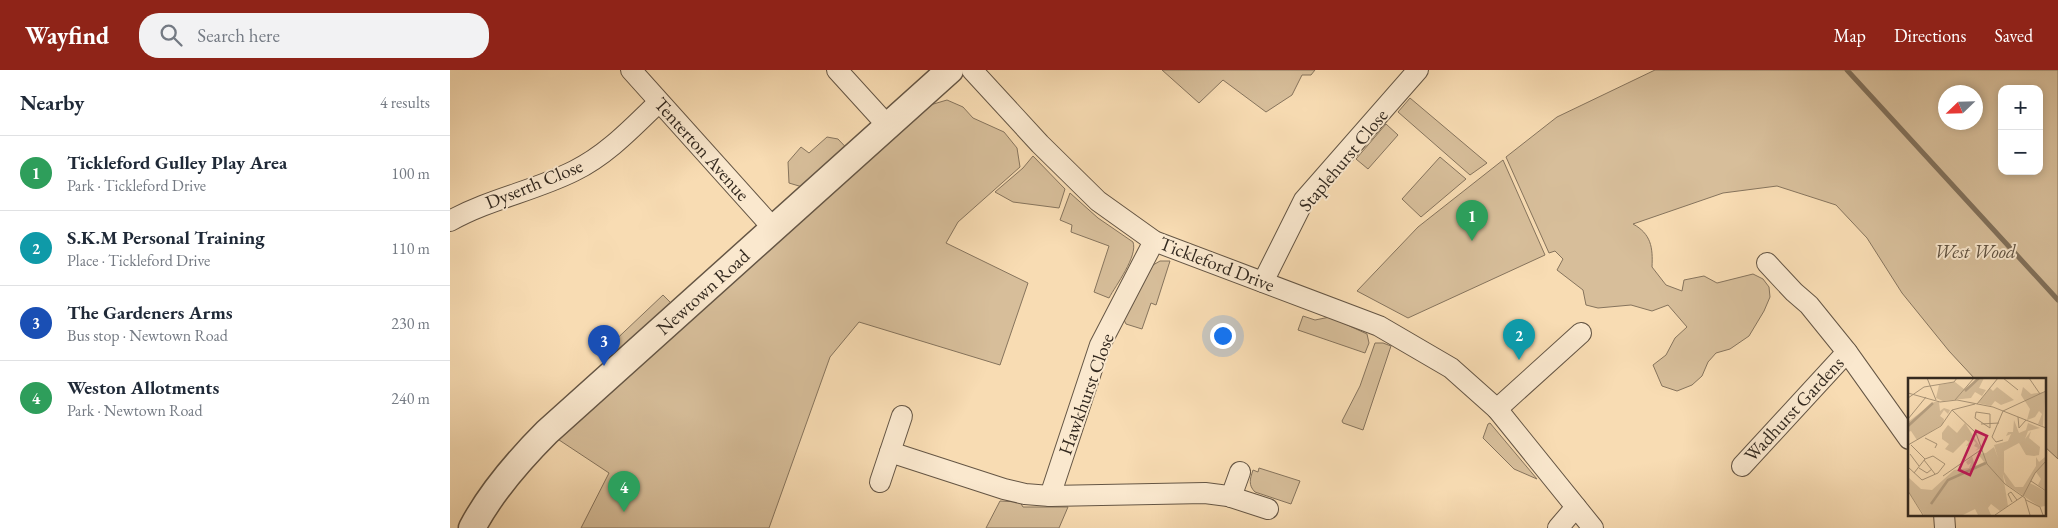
<!DOCTYPE html>
<meta charset="utf-8">
<style>
body{margin:0;font-family:"EB Garamond",serif;background:#f2f2f3;color:#1f2937}
.controls{position:absolute;right:15px;top:15px;display:grid;overflow:hidden;border-radius:10px;box-shadow:0 2px 8px #0003}
.controls button{width:45px;height:45px;display:grid;place-items:center;padding:0;border:0;border-bottom:1px solid #e0e1e3;background:#fff;color:#1f2937;font:25px sans-serif}
.compass{position:absolute;left:1488px;top:15px;width:45px;height:45px;border-radius:50%;background:#fff;box-shadow:0 2px 8px #0003;rotate:247deg}
.you{position:absolute;left:772px;top:265px;width:18px;height:18px;margin:-12px;border:4px solid #fff;border-radius:50%;background:#1a73e8;box-shadow:0 0 0 8px #1a73e833}
.badge{display:grid;place-items:center;width:32px;height:32px;border-radius:50%;background:#8f2418;color:#fff;font-size:16px;font-weight:700}
.pin{position:absolute;translate:-50% -41px;filter:drop-shadow(0 1px 2px #0008)}
.pin::after{content:'';position:absolute;top:26px;width:18px;height:15px;background:inherit;clip-path:polygon(0 0,100% 0,50% 100%)}
.list{margin:0;padding:0;list-style:none}
h2{display:flex;justify-content:space-between;align-items:center;height:65px;margin:0;padding:0 20px;font-size:21px}
h2 small{font-size:16px;font-weight:400;color:#747a83}
.list li{display:grid;grid-template-columns:32px 1fr auto;gap:15px;align-items:center;box-sizing:border-box;height:75px;padding:0 20px;border-top:1px solid #e0e1e3}
.list b{display:block;font-size:19px;white-space:nowrap}
.list p{margin:0;font-size:16px;white-space:nowrap;color:#747a83}
.list em{font-size:16px;font-style:normal;color:#747a83}
.icon{flex:none;width:28px;height:28px;fill:none;stroke:currentColor;stroke-width:2;stroke-linecap:round;stroke-linejoin:round}
.map{position:relative;flex:none;width:1608px;height:458px;overflow:hidden}
header{display:flex;align-items:center;gap:30px;box-sizing:border-box;height:70px;padding:0 25px;background:#8f2418;color:#fff}
header strong{font-size:24px}
nav{display:flex;gap:28px;margin-inline-start:auto;font-size:18px}
.search{width:350px;height:45px;background:#f2f2f3;display:flex;align-items:center;gap:12px;box-sizing:border-box;padding:0 18px;border-radius:20px;color:#747a83;font-size:19px}
main{display:flex}
aside{flex:1;background:#fff}
.map>svg:first-child{display:block}
.green{fill:#d7be9a;stroke:#86745d;fill-rule:evenodd}
.lines{fill:none;stroke-linecap:round;stroke-linejoin:round}
.stream{stroke:#81705a;stroke-width:5}
.minor-casing{stroke:#655645;stroke-width:22}
.tertiary-casing{stroke:#655645;stroke-width:29}
.minor{stroke:#fae8ce;stroke-width:20}
.tertiary{stroke:#fae8ce;stroke-width:26}
.labels{text-anchor:middle;dominant-baseline:central;stroke-width:4;stroke-linejoin:round;paint-order:stroke}
.street-label{font-size:19px;fill:#342a20;stroke:#fae8ce}
.park-label{font-size:19px;font-style:italic;fill:#5d4f3e;stroke:#fae8ce}
.inset-river{fill:none;stroke:#b59f81;stroke-width:2.5}
.inset-road{fill:none;stroke:#aa9578;stroke-width:1}
.view{fill:#c2185b;fill-opacity:0.15;stroke:#c2185b;stroke-width:2.5}
.inset-edge{fill:none;stroke:#342a20;stroke-width:2.5}
</style>
<header>
<strong>Wayfind</strong>
<div class="search"><svg class="icon" aria-label="search" viewBox="0 0 24 24"><circle cx="10" cy="10" r="6"/><path d="M15 15l6 6"/></svg>Search here</div>
<nav><a>Map</a><a>Directions</a><a>Saved</a></nav>
</header>
<main>
<aside>
<h2>Nearby<small>4 results</small></h2>
<ul class="list">
<li><span class="badge" style="background:#2e9e5b">1</span><div><b>Tickleford Gulley Play Area</b><p>Park · Tickleford Drive</p></div><em>100 m</em></li>
<li><span class="badge" style="background:#0f9aa8">2</span><div><b>S.K.M Personal Training</b><p>Place · Tickleford Drive</p></div><em>110 m</em></li>
<li><span class="badge" style="background:#1a4fb4">3</span><div><b>The Gardeners Arms</b><p>Bus stop · Newtown Road</p></div><em>230 m</em></li>
<li><span class="badge" style="background:#2e9e5b">4</span><div><b>Weston Allotments</b><p>Park · Newtown Road</p></div><em>240 m</em></li>
</ul>
</aside>
<div class="map">
<svg width="1608" height="458" viewBox="0 0 1608 458">
<rect width="100%" height="100%" fill="#f8dcb3"/>
<filter id="stains"><feTurbulence type="fractalNoise" baseFrequency=".004" numOctaves="4"/><feColorMatrix values="0 0 0 0 .2 0 0 0 0 .09 0 0 0 0 .02 0 0 0 .5 -.17"/></filter>
<radialGradient id="worn" r=".72"><stop offset=".6" stop-color="#630" stop-opacity="0"/><stop offset="1" stop-color="#630" stop-opacity=".3"/></radialGradient>
<g class="green">
<path d="M 712,0 L 865,0 L 861,5 L 852,5 L 842,25 L 816,42 L 773,10 L 749,33 Z"/>
<path d="M 1205,0 L 1608,0 L 1608,389 L 1594,376 L 1594,309 L 1525,309 L 1499,281 L 1452,223 L 1417,168 L 1386,135 L 1327,116 L 1273,123 L 1183,154 C 1201,164 1203,177 1202,197 L 1216,215 L 1232,221 L 1234,210 L 1254,206 L 1267,213 L 1303,204 L 1313,209 L 1319,217 L 1320,227 L 1314,241 L 1299,266 L 1280,279 L 1266,283 L 1258,292 L 1252,306 L 1242,315 L 1227,321 L 1212,316 L 1203,295 L 1216,285 L 1225,268 L 1237,257 L 1218,235 L 1202,241 L 1181,235 L 1148,238 L 1136,235 L 1133,220 L 1107,200 L 1113,189 L 1105,181 L 1099,183 L 1056,87 L 1107,47 ZM 1552,19 L 1589,19 L 1589,101 L 1552,101 ZM 1496,22 L 1526,22 L 1526,52 L 1496,52 Z"/>
<path d="M 960,28 L 1037,93 L 1020,105 L 948,42 Z"/>
<path d="M 497,30 L 513,37 L 523,48 L 554,62 L 567,78 L 570,97 L 508,152 L 496,173 L 578,213 L 550,295 L 409,252 L 380,287 L 319,458 L 131,458 L 159,403 L 97,362 L 171,296 L 156,279 L 213,225 L 230,242 L 369,122 L 339,113 L 338,92 L 351,77 L 359,83 L 377,67 L 388,69 L 406,88 L 480,35 Z"/>
<path d="M 936,54 L 948,65 L 918,99 L 906,89 Z"/>
<path d="M 583,86 L 615,119 L 609,138 L 563,132 L 545,122 L 573,98 Z"/>
<path d="M 990,87 L 1016,109 L 971,147 L 952,129 Z"/>
<path d="M 1053,90 L 1095,185 L 958,248 L 907,221 L 968,157 Z"/>
<path d="M 620,123 L 648,148 L 683,172 C 688,186 666,215 659,228 L 644,222 L 659,176 L 621,162 L 622,155 L 610,150 Z"/>
<path d="M 710,191 L 720,191 L 706,235 L 701,233 L 692,259 L 676,254 L 674,250 L 703,195 Z"/>
<path d="M 853,246 L 865,250 L 880,247 L 917,264 L 919,273 L 915,283 L 848,260 Z"/>
<path d="M 925,273 L 933,273 L 941,276 L 913,360 L 893,353 L 892,351 L 910,316 Z"/>
<path d="M 1040,353 L 1087,409 L 1064,399 L 1033,368 L 1038,354 Z"/>
<path d="M 809,398 L 850,411 L 841,434 L 805,422 C 798,415 800,409 803,400 L 808,402 Z"/>
<path d="M 550,431 L 570,432 L 573,437 L 618,437 L 609,458 L 536,458 Z"/>
</g>
<g class="lines">
<path class="stream" d="M 1397,0 L 1608,230"/>
<g class="minor-casing">
<g id="minor">
<path d="M 181,0 L 323,158"/>
<path d="M 387,0 L 437,55"/>
<path d="M 522,0 L 590,74 L 648,131 L 704,171 L 929,256 L 1001,298 L 1047,339 L 1143,458"/>
<path d="M 0,151 C 39,129 84,121 124,101 C 157,85 183,57 209,32"/>
<path d="M 1317,193 L 1344,222 L 1359,235 L 1397,282 L 1459,369"/>
<path d="M 813,212 L 854,130 L 968,0"/>
<path d="M 1047,339 L 1131,263"/>
<path d="M 440,382 L 554,419 L 575,424 L 600,426 L 755,423 L 778,426 L 818,439"/>
<path d="M 1292,396 L 1397,282"/>
<path d="M 430,412 L 452,346"/>
<path d="M 600,426 L 650,275 L 704,171"/>
<path d="M 781,427 L 790,402"/>
<path d="M 1494,444 L 1495,458"/>
<path d="M 1108,458 L 1126,437"/>
</g>
</g>
<g class="tertiary-casing">
<path id="tertiary" d="M 22,458 C 41,422 68,391 97,362 L 500,0"/>
</g>
<use href="#minor" class="minor"/>
<use href="#tertiary" class="tertiary"/>
</g>
<g class="labels">
<g class="street-label">
<text transform="translate(252 79) rotate(48)">Tenterton Avenue</text>
<text transform="translate(893 90) rotate(-50)">Staplehurst Close</text>
<text transform="translate(84 114) rotate(-22)">Dyserth Close</text>
<text transform="translate(767 194) rotate(21)">Tickleford Drive</text>
<text transform="translate(253 222) rotate(-42)">Newtown Road</text>
<text transform="translate(636 324) rotate(-70)">Hawkhurst Close</text>
<text transform="translate(1344 339) rotate(-47)">Wadhurst Gardens</text>
</g>
<g class="park-label">
<text x="1525" y="181">West Wood</text>
</g>
</g>
<g transform="translate(1458 308)">
<rect width="138" height="138" fill="#f8dcb3"/>
<path d="M 71,0 L 76,0 L 71,10 L 78,12 L 74,18 L 67,14 L 63,20 L 35,23 L 28,20 L 31,7 L 47,4 L 56,11 ZM 89,9 L 106,22 L 93,27 L 87,23 L 83,28 L 70,25 L 82,10 L 85,13 ZM 115,9 L 123,16 L 137,14 L 135,48 L 130,46 L 134,36 L 131,33 L 127,39 L 119,42 L 122,31 L 113,17 ZM 26,24 L 31,24 L 32,33 L 36,30 L 42,32 L 40,36 L 36,32 L 32,38 L 36,41 L 35,46 L 9,62 L 3,53 L 0,54 L 0,44 ZM 106,42 L 111,55 L 118,52 L 120,45 L 132,50 L 120,53 L 117,61 L 123,53 L 121,60 L 132,69 L 131,77 L 126,78 L 118,77 L 111,65 L 96,73 L 96,94 L 107,109 L 115,109 L 128,88 L 128,79 L 131,84 L 137,79 L 137,112 L 130,107 L 133,101 L 128,94 L 122,105 L 137,113 L 137,128 L 132,129 L 98,106 L 86,67 L 100,63 L 103,56 L 98,58 L 100,54 L 105,54 ZM 57,45 L 73,70 L 67,73 L 70,70 L 66,68 L 68,65 L 64,61 L 63,67 L 58,68 L 61,64 L 58,62 L 45,75 L 37,71 L 41,66 L 34,61 L 34,55 L 40,47 L 49,55 ZM 86,69 L 94,91 L 100,128 L 92,133 L 83,126 L 80,130 L 83,137 L 70,137 L 67,131 L 55,137 L 16,137 L 0,113 L 0,99 L 13,111 L 24,112 L 46,92 L 61,90 L 63,85 L 60,87 L 58,84 L 64,78 L 67,88 L 76,84 L 70,76 L 78,75 Z" fill="#d7be9a"/>
<path class="inset-river" d="M 57,13 L 71,0M 0,48 L 25,25M 23,126 L 40,102 L 78,85"/>
<path class="inset-road" d="M 19,0 L 28,22M 95,0 L 110,12M 121,0 L 132,16M 0,15 L 32,24 L 49,22 L 85,29 L 138,50M 0,20 L 16,9 L 46,4 L 49,0M 47,22 L 66,0M 69,26 L 90,0M 44,32 L 68,55 L 79,86 L 97,106 L 117,120 L 122,137M 95,33 L 84,59 L 88,64 L 95,62M 95,33 L 138,13M 68,34 L 82,36 L 82,50 L 67,40 ZM 110,39 L 111,50 L 118,42M 0,41 L 18,19M 73,46 L 91,45M 17,60 L 29,66 L 27,70M 0,67 L 33,48 L 44,32 L 67,26M 3,67 L 17,81M 2,76 L 11,88M 16,82 L 27,96M 0,89 L 14,102 L 30,95 L 37,86 L 25,78 L 17,81M 11,90 L 19,95 L 24,91M 6,95 L 17,81M 35,98 L 74,71M 123,103 L 138,113M 0,113 L 15,137M 115,118 L 127,95 L 138,83M 118,122 L 132,129 L 135,137M 104,124 L 100,116 L 103,114 L 109,122M 87,137 L 115,118"/>
<path class="view" d="M 68,53 L 79,58 L 62,97 L 51,92 Z"/>
<rect width="138" height="138" class="inset-edge"/>
</g>
<rect width="100%" height="100%" filter="url(#stains)"/>
<rect width="100%" height="100%" fill="url(#worn)"/>
</svg>
<div class="controls">
<button>+</button>
<button>−</button>
</div>
<svg class="compass" viewBox="-18 -18 36 36"><path d="M0-13l5 13h-10z" fill="#e53935"/><path d="M0 13l5-13h-10z" fill="#747a83"/></svg>
<div class="you"></div>
<div class="pin badge" style="left:1022px;top:171px;background:#2e9e5b">1</div>
<div class="pin badge" style="left:1069px;top:290px;background:#0f9aa8">2</div>
<div class="pin badge" style="left:154px;top:296px;background:#1a4fb4">3</div>
<div class="pin badge" style="left:174px;top:442px;background:#2e9e5b">4</div>
</div>
</main>
